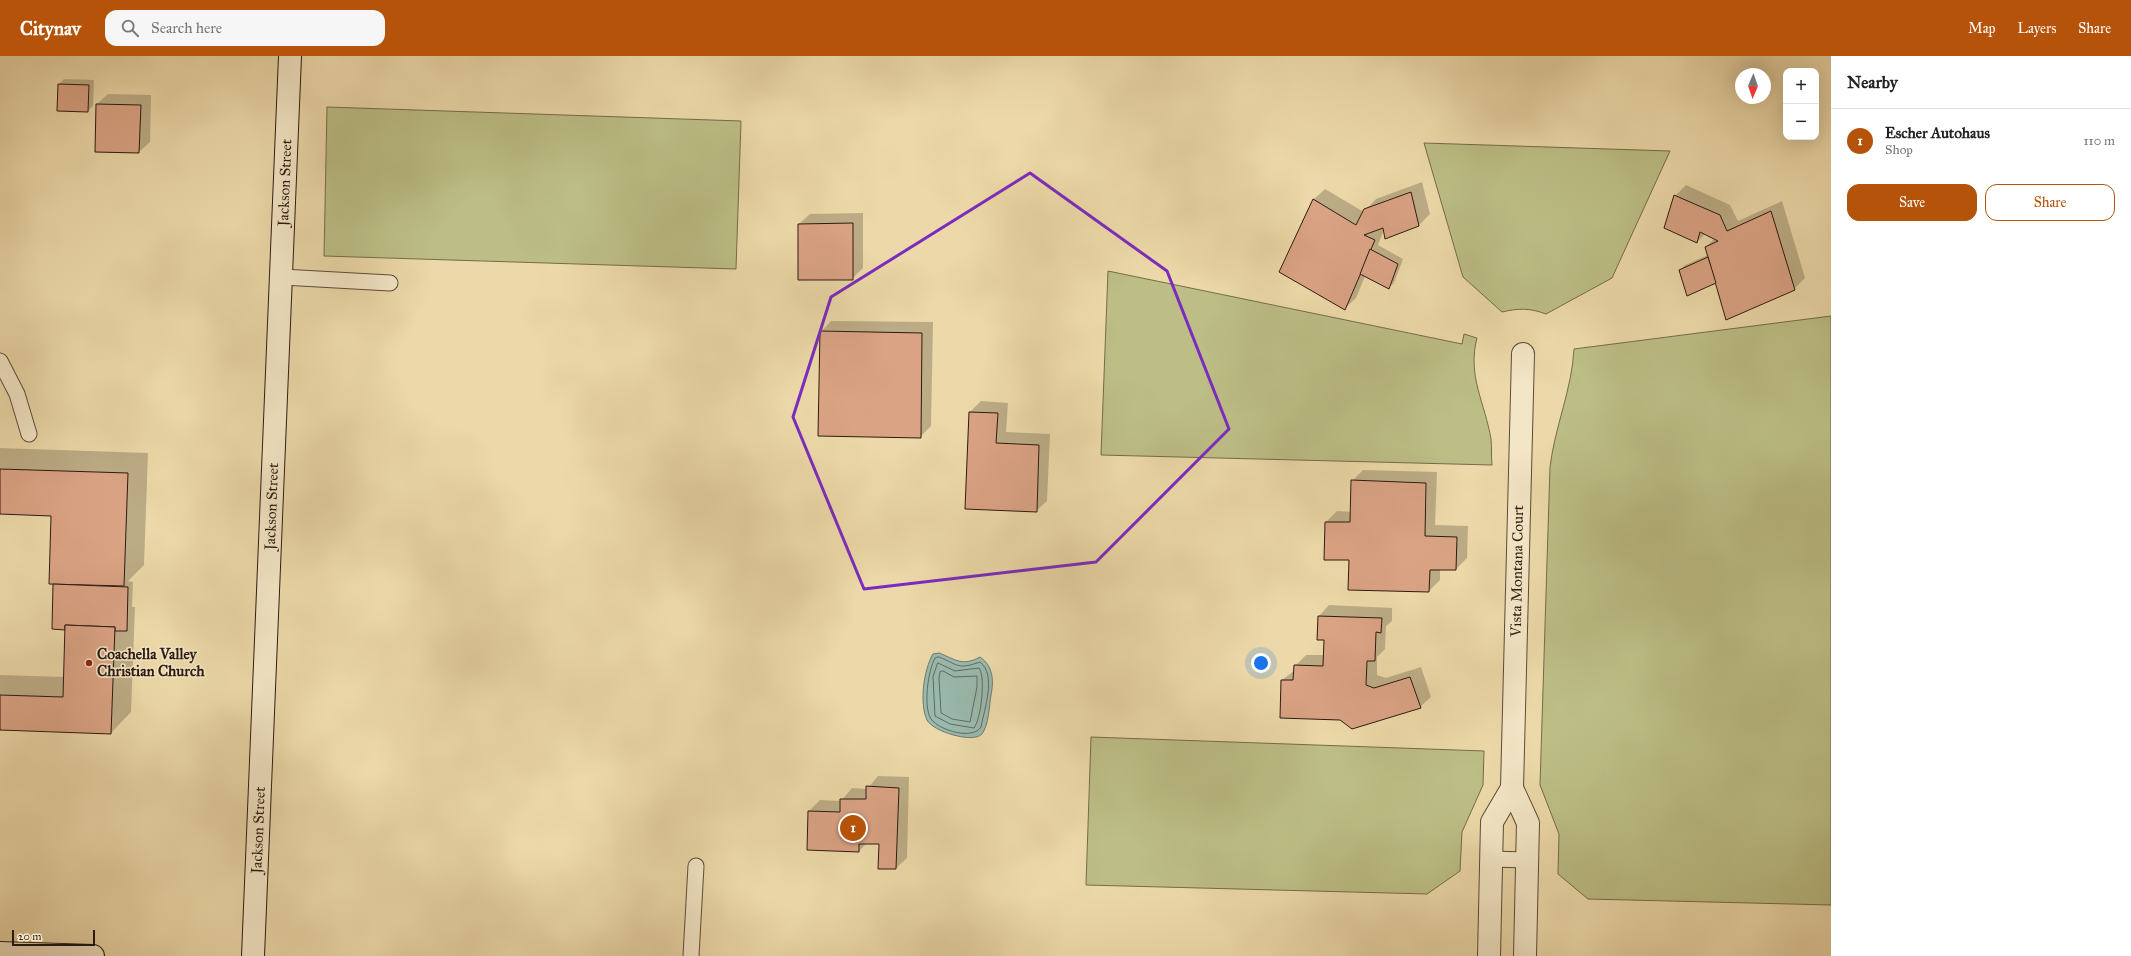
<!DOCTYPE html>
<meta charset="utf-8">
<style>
body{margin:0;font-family:"IM FELL Great Primer",serif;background:#f6f6f6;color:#222}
.controls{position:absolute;right:12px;top:12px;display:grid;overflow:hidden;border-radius:8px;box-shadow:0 4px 16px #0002}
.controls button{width:36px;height:36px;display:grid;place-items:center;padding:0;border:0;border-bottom:1px solid #e0e0e0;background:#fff;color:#222;font:20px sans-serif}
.compass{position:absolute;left:1735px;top:12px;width:36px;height:36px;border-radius:50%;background:#fff;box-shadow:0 4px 16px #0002;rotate:182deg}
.scale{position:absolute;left:12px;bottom:10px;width:83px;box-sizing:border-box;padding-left:4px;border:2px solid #2d1a11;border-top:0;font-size:11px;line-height:14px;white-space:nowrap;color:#2d1a11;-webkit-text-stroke:3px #f3e6c6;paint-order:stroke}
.you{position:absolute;left:1261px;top:607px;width:14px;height:14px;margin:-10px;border:3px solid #fff;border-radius:50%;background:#1a73e8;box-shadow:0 0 0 6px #1a73e833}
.badge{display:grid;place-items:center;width:26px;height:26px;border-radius:50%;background:#b45309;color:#fff;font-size:13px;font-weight:700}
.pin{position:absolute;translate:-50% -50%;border:2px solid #fff;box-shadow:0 1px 4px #0006}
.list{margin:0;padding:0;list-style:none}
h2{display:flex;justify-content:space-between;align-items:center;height:52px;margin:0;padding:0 16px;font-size:17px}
h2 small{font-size:13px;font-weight:400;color:#767676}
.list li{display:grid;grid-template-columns:26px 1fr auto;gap:12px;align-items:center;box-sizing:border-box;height:64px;padding:0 16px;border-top:1px solid #e0e0e0}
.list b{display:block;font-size:15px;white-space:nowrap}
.list p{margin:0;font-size:13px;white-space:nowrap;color:#767676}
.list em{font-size:13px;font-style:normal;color:#767676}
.actions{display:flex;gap:8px;padding:12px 16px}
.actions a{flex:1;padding:9px 0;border:1px solid #b45309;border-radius:12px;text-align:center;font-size:14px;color:#b45309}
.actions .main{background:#b45309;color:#fff}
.icon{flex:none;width:22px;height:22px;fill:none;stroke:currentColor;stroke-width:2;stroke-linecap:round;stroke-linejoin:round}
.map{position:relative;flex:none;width:1831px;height:900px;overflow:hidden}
header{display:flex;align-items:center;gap:24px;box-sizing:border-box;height:56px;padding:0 20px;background:#b45309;color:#fff}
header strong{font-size:19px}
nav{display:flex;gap:22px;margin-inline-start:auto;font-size:14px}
.search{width:280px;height:36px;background:#f6f6f6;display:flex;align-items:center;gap:10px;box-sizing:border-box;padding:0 14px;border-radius:12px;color:#767676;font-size:15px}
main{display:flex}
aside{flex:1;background:#fff}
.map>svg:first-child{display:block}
.green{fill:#bcbe85;stroke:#746c4b}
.water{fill:#99b9ad;stroke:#6e796f}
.shadow{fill:#0003}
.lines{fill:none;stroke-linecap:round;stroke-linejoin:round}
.shore{stroke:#636a5f;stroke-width:1}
.building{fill:#daa384;stroke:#2d1a11}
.lane-casing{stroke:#5d4a37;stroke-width:17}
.street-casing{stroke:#5d4a37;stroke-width:24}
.secondary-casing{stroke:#2d1a11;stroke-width:24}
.lane{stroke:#f3e6c6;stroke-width:15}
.street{stroke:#f3e6c6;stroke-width:22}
.secondary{stroke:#f3e6c6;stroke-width:22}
.marked{fill:none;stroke:#7b2cbf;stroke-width:3;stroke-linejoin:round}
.poi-dot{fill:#8f2418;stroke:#f3e6c6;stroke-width:1.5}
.labels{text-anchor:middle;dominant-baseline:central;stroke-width:3;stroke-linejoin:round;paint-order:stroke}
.street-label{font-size:15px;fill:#2d1a11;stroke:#f3e6c6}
.poi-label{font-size:15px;font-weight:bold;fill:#2d1a11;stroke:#f3e6c6;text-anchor:start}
</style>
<header>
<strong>Citynav</strong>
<div class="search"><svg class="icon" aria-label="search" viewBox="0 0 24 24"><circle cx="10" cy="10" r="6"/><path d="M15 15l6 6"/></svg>Search here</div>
<nav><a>Map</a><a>Layers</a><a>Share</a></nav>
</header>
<main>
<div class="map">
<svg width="1831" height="900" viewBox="0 0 1831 900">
<rect width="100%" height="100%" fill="#ecd8a8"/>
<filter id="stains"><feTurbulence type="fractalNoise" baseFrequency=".005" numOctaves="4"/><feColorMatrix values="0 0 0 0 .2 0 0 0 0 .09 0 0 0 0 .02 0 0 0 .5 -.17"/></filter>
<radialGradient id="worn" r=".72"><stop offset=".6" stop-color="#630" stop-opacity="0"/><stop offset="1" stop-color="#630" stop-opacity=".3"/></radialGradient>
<g class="green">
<path d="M 327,51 L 741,65 L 736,213 L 324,200 Z"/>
<path d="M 1424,87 L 1670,95 L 1612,222 L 1546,258 C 1530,252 1519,252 1502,256 L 1463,221 Z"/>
<path d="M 1108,215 L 1462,288 L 1464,278 L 1477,282 C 1467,320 1485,347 1491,383 C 1492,392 1491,400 1492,409 L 1101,399 Z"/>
<path d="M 1831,260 L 1831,849 L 1588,843 L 1558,818 L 1559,778 L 1540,729 L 1550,411 C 1555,370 1572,333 1574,293 Z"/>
<path d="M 1091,681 L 1484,695 L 1483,729 L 1462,776 L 1460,815 L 1427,838 L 1086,829 Z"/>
</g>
<path class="water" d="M 939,597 C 955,603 962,611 980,601 C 993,610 994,624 991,639 C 989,651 989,668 982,678 C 973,688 932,675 927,664 C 919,647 924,613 933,598 Z"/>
<g class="shadow">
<path d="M 64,23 L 94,24 L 93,50 L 88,55 L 58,54 L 59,28 Z"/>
<path d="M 108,38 L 151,39 L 150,86 L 139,96 L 97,48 Z"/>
<path d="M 1422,126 L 1430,158 L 1419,169 L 1386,181 L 1384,174 L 1378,189 L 1403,203 L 1394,227 L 1388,232 L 1365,220 L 1356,242 L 1345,252 L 1280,216 L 1314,143 L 1325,133 L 1364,156 L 1376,143 Z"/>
<path d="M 1686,129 L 1730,149 L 1738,165 L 1782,145 L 1805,222 L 1794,233 L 1716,226 L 1680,214 L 1685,209 L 1708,199 L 1706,191 L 1715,182 L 1705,178 L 1697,186 L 1675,140 Z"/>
<path d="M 863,157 L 863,212 L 852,223 L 799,168 L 810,158 Z"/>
<path d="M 831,265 L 933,266 L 931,370 L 920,381 L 821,276 Z"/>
<path d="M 981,345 L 1008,347 L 1006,376 L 1050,378 L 1047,445 L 1036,455 L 970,356 Z"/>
<path d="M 0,392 L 148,397 L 144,509 L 128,525 L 133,526 L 132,551 L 135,551 L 131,656 L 111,677 L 0,673 L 0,619 L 65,621 L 66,571 L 54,527 L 52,459 L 0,457 Z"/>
<path d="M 1363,414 L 1437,416 L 1435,469 L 1468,470 L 1467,502 L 1456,513 L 1440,513 L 1440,524 L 1429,535 L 1350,503 L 1325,503 L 1326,466 L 1337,455 L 1352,456 L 1352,425 Z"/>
<path d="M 1329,549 L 1392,552 L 1392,565 L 1386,570 L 1385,593 L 1377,601 L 1377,619 L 1386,622 L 1421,611 L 1431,641 L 1420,651 L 1282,624 L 1295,614 L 1295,610 L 1306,599 L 1324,599 L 1325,583 L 1318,583 L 1319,560 Z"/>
<path d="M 878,720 L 909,721 L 907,802 L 896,812 L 880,787 L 867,787 L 859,795 L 809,755 L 820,744 L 841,745 L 852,732 L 867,733 Z"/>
</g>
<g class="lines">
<g class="shore">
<path d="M 939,601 C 959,609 957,614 980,606 C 997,619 984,654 981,671 C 973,684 940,675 931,663 C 923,651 928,614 935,602 Z"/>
<path d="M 938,607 L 955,615 L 979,612 C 986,621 981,663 974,672 L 950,668 L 935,660 L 933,621 Z"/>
<path d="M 943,615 L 954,621 L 977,620 L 977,631 L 970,666 L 952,663 L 941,657 L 939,622 L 940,616 Z"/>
</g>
</g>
<g class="building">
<path d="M 58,28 L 89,29 L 88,56 L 57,55 Z"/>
<path d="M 96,48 L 141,49 L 139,97 L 95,96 Z"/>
<path d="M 1411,136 L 1419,170 L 1385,183 L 1383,172 L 1364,179 L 1375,184 L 1345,254 L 1279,216 L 1313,143 L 1356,169 L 1364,153 Z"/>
<path d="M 1674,139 L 1720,159 L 1727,175 L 1771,155 L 1795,234 L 1726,264 L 1705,191 L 1718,185 L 1700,176 L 1697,187 L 1664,172 Z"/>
<path d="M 853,167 L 853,224 L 798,224 L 798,168 Z"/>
<path d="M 1370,193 L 1398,208 L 1389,233 L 1360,218 Z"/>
<path d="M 1708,201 L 1716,227 L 1687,240 L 1679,214 Z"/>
<path d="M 820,275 L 922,277 L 921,382 L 818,380 Z"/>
<path d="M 969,356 L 998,357 L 996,387 L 1039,389 L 1037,456 L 965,453 Z"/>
<path d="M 0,413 L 128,417 L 124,530 L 49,528 L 51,460 L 0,458 Z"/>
<path d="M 1351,424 L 1426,427 L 1425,480 L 1457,481 L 1456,514 L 1430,514 L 1429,536 L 1348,534 L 1349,504 L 1324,504 L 1325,466 L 1350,466 Z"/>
<path d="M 53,528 L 128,531 L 127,575 L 115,575 L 115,571 L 65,569 L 65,574 L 52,573 Z"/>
<path d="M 1318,560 L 1382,562 L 1381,577 L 1376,576 L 1375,605 L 1367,605 L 1366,629 L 1374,632 L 1410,621 L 1421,652 L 1352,673 L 1340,664 L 1280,662 L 1281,624 L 1293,624 L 1294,609 L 1323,610 L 1324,584 L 1317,584 Z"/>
<path d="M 65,569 L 115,571 L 111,678 L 0,674 L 0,639 L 63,641 Z"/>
<path d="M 866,730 L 899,732 L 896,813 L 878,813 L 879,788 L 859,788 L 859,796 L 807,794 L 808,755 L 840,756 L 840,743 L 866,743 Z"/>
</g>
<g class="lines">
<g class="lane-casing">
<g id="lane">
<path d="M 282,221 L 390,227"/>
<path d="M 0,305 L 17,338 L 29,378"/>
<path d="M 1491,803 L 1527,804"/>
<path d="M 691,900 L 696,810"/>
</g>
</g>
<g class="street-casing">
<g id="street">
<path d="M 1523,298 L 1512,732 L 1528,767 L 1525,900"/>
<path d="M 1489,900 L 1492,766 L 1512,732"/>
</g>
</g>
<g class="secondary-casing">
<g id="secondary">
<path d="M 0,897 L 93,900"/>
<path id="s1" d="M 253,900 L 290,0"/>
</g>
</g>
<use href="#lane" class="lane"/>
<use href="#street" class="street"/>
<use href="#secondary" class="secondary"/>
</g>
<path class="marked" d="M 1030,117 L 1167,215 L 1229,373 L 1096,506 L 864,533 L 793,361 L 831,241 Z"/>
<circle class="poi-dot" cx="89" cy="607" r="4"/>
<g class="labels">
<g class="street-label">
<text stroke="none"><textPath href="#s1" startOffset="774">Jackson Street</textPath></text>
<text stroke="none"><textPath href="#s1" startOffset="450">Jackson Street</textPath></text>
<text transform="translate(1517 515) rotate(-89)">Vista Montana Court</text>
<text stroke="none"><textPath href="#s1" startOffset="126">Jackson Street</textPath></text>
</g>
<g class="poi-label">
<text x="97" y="598">Coachella Valley<tspan x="97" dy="17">Christian Church</tspan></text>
</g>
</g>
<rect width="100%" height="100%" filter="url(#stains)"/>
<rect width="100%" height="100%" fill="url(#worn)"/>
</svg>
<div class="controls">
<button>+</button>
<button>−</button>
</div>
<svg class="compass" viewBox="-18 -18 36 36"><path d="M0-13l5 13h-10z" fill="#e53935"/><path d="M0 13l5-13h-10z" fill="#767676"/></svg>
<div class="scale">20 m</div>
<div class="you"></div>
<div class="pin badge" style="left:853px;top:772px">1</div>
</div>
<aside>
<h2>Nearby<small></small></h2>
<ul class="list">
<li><span class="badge">1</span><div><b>Escher Autohaus</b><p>Shop</p></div><em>110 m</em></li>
</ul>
<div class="actions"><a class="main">Save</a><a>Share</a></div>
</aside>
</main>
